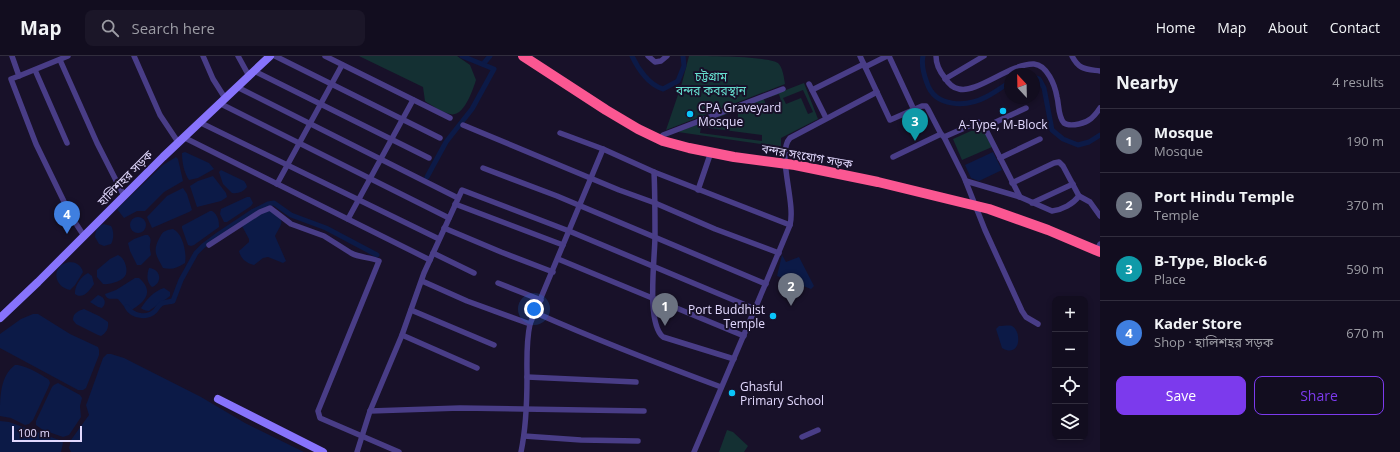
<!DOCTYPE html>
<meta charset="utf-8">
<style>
body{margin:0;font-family:"Open Sans","Noto Sans Bengali",sans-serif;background:#1b1628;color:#f1f3f6}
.controls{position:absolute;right:12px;bottom:12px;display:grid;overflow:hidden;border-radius:8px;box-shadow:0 2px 6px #0003}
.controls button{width:36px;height:36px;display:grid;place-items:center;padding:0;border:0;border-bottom:1px solid #312d3d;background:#120d1f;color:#f1f3f6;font:20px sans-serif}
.compass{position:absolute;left:1004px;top:12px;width:36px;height:36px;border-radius:50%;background:#120d1f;box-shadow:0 2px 6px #0003;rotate:338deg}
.scale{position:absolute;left:12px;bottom:10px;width:70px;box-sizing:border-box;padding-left:4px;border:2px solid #e2d9fe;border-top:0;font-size:11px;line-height:14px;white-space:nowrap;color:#e2d9fe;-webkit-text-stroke:3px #181129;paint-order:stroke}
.you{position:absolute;left:534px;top:253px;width:14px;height:14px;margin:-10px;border:3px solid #fff;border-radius:50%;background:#1a73e8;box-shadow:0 0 0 6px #1a73e833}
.badge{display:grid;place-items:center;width:26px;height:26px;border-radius:50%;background:#7c3aed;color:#fff;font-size:13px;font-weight:700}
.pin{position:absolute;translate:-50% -33px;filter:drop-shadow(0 1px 2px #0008)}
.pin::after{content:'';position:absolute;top:21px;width:14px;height:12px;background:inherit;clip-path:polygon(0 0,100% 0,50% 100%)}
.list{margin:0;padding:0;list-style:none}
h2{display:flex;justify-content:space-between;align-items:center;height:52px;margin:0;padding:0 16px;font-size:17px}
h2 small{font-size:13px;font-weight:400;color:#9c9ca4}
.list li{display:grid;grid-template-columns:26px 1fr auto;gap:12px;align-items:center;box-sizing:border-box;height:64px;padding:0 16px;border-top:1px solid #312d3d}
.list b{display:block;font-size:15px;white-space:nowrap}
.list p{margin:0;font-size:13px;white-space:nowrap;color:#9c9ca4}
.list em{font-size:13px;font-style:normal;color:#9c9ca4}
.actions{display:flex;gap:8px;padding:12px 16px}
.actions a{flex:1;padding:9px 0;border:1px solid #7c3aed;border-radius:8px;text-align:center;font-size:14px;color:#7c3aed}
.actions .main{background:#7c3aed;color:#fff}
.icon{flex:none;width:22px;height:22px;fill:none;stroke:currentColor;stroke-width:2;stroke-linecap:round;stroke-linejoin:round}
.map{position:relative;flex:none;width:1100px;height:396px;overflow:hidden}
header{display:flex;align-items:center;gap:24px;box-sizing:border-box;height:56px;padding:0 20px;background:#120d1f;border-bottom:1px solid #312d3d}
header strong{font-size:19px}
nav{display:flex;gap:22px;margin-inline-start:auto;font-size:14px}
.search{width:280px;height:36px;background:#1b1628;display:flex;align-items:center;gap:10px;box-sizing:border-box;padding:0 14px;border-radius:8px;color:#9c9ca4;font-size:15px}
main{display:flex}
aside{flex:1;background:#120d1f}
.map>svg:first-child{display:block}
.green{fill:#143033;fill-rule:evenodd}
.water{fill:#0c1a47}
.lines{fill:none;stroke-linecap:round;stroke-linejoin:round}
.canal{stroke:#0c1a47;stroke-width:5}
.street{stroke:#493d87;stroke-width:5.5}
.secondary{stroke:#8773fc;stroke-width:8}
.highway{stroke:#fb5792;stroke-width:10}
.poi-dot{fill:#0ac5fa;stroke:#181129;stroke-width:1.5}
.labels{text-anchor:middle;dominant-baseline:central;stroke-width:4;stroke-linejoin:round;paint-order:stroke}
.park-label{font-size:12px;fill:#66decf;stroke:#181129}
.poi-label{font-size:12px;fill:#e2d9fe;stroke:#181129;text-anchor:start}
.street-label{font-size:12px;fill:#e2d9fe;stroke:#181129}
</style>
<header>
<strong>Map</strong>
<div class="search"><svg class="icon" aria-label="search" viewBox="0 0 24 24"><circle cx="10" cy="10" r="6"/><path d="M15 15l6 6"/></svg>Search here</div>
<nav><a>Home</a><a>Map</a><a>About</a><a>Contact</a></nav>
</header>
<main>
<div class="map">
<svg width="1100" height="396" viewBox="0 0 1100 396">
<rect width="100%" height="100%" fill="#181129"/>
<g class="green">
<path d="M 359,0 L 457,0 L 470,9 L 476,24 C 473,33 464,62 450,58 C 443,57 431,49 425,45 L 423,31 Z"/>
<path d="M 689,0 C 706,0 767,0 778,7 C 783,12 784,22 785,28 L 666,74 L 682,27 Z"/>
<path d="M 804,27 L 818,63 L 781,82 L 781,91 L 678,76 ZM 803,34 L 813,56 L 808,58 L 801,42 L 786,48 L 783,42 ZM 779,38 L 781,45 L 766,50 L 764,43 ZM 738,54 L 738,67 L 712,68 L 711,64 ZM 701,71 L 762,79 L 762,85 L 700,77 Z"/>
<path d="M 982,70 L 992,91 L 962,104 L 953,83 Z"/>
<path d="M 727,374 L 733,376 L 748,390 L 744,396 L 719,396 Z"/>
</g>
<g class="water">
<path d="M 185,96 L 209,107 L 214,113 L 198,122 L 189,124 C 184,117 182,106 182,97 Z"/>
<path d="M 993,96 L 1002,114 L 979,125 L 971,122 L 965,109 Z"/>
<path d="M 176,101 L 178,103 L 183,125 L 164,136 L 145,155 L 137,155 L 124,162 L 117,153 L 163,109 Z"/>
<path d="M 221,114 L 244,125 L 246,128 L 247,131 C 243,136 238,138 232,137 L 223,128 L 219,116 Z"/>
<path d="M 213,120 L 226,137 L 227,141 L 221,145 L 197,151 L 190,130 L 198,125 Z"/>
<path d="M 183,132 L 187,138 L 192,154 L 189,156 L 152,172 L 147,161 L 167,140 Z"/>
<path d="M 247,141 L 250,141 L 253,147 L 251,150 L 227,166 L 224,166 L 220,158 L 221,153 Z"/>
<path d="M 269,154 C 285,165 284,164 275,180 L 286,205 L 283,207 L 268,201 L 263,202 L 254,209 C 246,207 241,203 239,195 L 249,186 L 249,183 L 242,170 L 252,163 Z"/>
<path d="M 210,155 L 212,155 C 218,159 219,165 219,171 L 194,189 L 191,190 L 188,189 L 182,172 L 182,170 Z"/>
<circle cx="138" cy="169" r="8"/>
<path d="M 104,168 L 111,170 C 114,175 114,183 111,188 L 104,190 L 99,188 L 95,181 C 95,175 98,170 104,168 Z"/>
<path d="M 173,173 C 183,177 187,198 185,207 C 177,212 172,214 163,212 C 156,199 152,195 160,181 C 163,175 166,174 173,173 Z"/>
<path d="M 145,179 L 148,179 C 153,184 149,187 150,193 C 150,195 151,197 151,199 L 141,209 L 137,209 L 130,195 L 128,187 L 134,183 Z"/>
<path d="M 118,199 C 124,201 128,212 126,218 C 124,225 109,229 103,228 L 97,221 L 97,214 L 110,203 Z"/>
<path d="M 782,199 L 786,206 L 799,201 L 814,230 L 811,233 L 777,220 Z"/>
<path d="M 69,206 C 76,206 81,209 83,216 L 75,229 L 70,234 C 54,231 50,210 69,206 Z"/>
<path d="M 149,212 C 161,213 163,227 152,231 C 146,226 147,218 149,212 Z"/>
<path d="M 88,217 L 92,220 L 94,228 C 90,234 83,244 75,238 C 74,231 81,220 88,217 Z"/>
<path d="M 135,222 L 139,222 C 155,236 145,246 130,255 L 127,254 L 118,243 C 112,242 107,245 105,238 L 116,234 Z"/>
<path d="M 164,232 L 170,236 L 170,240 C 169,241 150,254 149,255 C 147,255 144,254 142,253 L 141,252 C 147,243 154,235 164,232 Z"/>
<path d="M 98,239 C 105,241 107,247 102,252 L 98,251 L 90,246 Z"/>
<path d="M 84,253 L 99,260 L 108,266 C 109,272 106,277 101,280 L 98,279 L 76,268 L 73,264 C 73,257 78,255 84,253 Z"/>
<path d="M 33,258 L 38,258 L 70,278 L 98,291 L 99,294 L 99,299 L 86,332 L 83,334 L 78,334 L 0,292 L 0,278 L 21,263 Z"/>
<path d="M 999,270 C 1003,270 1010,269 1012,270 C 1022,275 1021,303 1002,292 L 996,273 Z"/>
<path d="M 107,298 L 111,298 L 124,302 L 201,341 L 245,367 L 304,396 L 71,396 L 69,392 L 71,384 L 89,359 L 86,349 L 88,344 L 103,302 Z"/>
<path d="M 15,309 C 23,308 43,319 49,324 L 50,327 L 48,332 L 33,364 L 29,368 L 25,369 L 11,362 L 0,360 C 0,341 0,320 15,309 Z"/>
<path d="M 58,327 L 80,339 L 82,342 L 80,350 L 81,361 L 69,379 L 63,381 L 43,374 L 36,369 L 36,365 L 52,331 L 54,329 Z"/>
<path d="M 0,365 L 9,366 L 62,385 L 63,387 L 61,396 L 0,396 Z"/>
</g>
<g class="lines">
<g class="canal">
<path d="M 632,0 C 638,13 649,29 663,33 L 678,25 L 684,10 L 683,0"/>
<path d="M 923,0 C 921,9 924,19 927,27 C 935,52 967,51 986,41 C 994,37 1002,31 1010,26"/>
<path d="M 483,8 L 490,0"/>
<path d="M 1034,21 L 1039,23 L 1044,32 L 1052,74 L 1063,83 L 1078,89 L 1089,86 L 1100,79"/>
<path d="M 427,121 L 446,86 L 472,53 L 494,13 L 462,0"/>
<path d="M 127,251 C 132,260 147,263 155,255 C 157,253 158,250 161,248 C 164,246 169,246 173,245 L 181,224 L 196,197 L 203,190 L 219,178 L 252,156 L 268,148 L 274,147 L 291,159 L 326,172 L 377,199"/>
</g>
<g class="street">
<path d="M 12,0 L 19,20 L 68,0"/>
<path d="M 134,0 L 160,59 L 178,86"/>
<path d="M 203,0 L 213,23 L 225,42"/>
<path d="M 238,0 L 249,20"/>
<path d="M 275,0 L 440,82"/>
<path d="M 325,0 L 450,62"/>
<path d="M 648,0 L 655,6 L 661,5 L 667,0"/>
<path d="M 860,0 L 890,64 L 922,50 L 926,50 L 928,53 L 941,78 L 944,81 L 964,121 L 985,174 L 1022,255 L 1026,261 L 1038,268"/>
<path d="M 889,0 L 914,54"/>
<path d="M 936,0 C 936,8 940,16 945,22 C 948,27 953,32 959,33 C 976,38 1011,7 1034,8 C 1047,9 1055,29 1057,41 C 1059,48 1058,61 1064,67 C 1068,70 1074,69 1079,68 C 1089,66 1094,61 1100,52"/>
<path d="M 1072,0 C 1079,14 1086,13 1100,15"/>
<path d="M 60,4 L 97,87 L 124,140"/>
<path d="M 865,11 L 887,0"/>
<path d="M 35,14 L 67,87"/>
<path d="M 254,15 L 429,102"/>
<path d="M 19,20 L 11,23 L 36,88 L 71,160 L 84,180"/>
<path d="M 945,23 L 984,0"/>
<path d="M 809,28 L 826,62"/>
<path d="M 237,31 L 458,142"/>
<path d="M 812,34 L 864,8"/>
<path d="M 219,47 L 449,162"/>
<path d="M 199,66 L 439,183"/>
<path d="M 463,69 L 619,134 L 655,147 L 715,173 L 779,197"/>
<path d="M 985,71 L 1026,52"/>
<path d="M 560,77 L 603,93 L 654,116 L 790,169"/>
<path d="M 663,79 L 783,33"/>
<path d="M 183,81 L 430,204"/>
<path d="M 944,81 L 978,66 L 983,68 L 1020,141"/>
<path d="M 893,101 L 941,78"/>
<path d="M 1000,102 L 1040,83"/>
<path d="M 483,112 L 557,140 L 766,228"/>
<path d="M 654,116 C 655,137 655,159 655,180 C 655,202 646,267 663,281 L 734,303"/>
<path d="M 966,125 L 1020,141 L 1052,155 C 1062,154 1073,148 1079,140"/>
<path d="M 1012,127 L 1054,107 L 1059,106 L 1063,110 L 1079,140 L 1090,146 L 1100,160"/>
<path d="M 277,128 L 342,9"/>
<path d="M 698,134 L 711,96"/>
<path d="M 1032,147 L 1073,128"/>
<path d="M 455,148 L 563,189"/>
<path d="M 348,163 L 413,44"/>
<path d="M 444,172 L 501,196 L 553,216"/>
<path d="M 209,189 L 260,156 L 270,152 L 291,168 L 324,180 L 351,197 C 360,202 370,201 379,205 L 318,355 L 320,362 L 399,396"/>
<path d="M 1099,190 L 1100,188"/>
<path d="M 433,197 L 474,217"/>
<path d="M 558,203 L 744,280"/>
<path d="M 422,225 L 467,245 L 530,268"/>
<path d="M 498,227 L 541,244"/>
<path d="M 411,254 L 494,289"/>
<path d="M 536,257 C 597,284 659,308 721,331"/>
<path d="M 402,279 L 477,312"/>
<path d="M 527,321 L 636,326"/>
<path d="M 370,355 L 460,352 L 644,355"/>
<path d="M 524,380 L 581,384 L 638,385"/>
<path d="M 802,381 L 818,374"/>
<path d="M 357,396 L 370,355 L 402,279 L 424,217 L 462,134 L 569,175 L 755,253"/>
<path d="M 521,396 C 526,372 527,346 527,321 C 527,303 526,286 530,268 L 603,93"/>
<path d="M 694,396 L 765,229 L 790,169 C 796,146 776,97 790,82 L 877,36"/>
</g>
<g class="secondary">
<path d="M 0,262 L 38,226 L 163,101 L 270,0"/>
<path d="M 218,343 L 323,396"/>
</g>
<path class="highway" d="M 523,0 L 606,54 L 638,73 L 663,85 L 689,92 L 734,101 L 795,109 L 878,126 L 989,153 L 1048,174 L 1100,196"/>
</g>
<g class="poi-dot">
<circle cx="1003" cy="55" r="4"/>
<circle cx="690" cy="58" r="4"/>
<circle cx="773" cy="260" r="4"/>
<circle cx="732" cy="337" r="4"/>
</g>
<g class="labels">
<g class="park-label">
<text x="711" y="20">চট্টগ্রাম<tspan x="711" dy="14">বন্দর কবরস্থান</tspan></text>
</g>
<g class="poi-label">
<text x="698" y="51">CPA Graveyard<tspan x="698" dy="14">Mosque</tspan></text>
<text x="1003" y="68" text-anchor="middle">A-Type, M-Block</text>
<text x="765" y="253" text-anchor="end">Port Buddhist<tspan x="765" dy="14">Temple</tspan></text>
<text x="740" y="330">Ghasful<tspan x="740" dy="14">Primary School</tspan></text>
</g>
<g class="street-label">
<text transform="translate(807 100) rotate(10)">বন্দর সংযোগ সড়ক</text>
<text transform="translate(125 122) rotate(-45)">হালিশহর সড়ক</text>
</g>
</g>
</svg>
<div class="controls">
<button>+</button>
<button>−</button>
<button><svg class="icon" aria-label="locate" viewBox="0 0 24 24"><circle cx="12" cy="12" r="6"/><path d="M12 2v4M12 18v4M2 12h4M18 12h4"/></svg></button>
<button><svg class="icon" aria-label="layers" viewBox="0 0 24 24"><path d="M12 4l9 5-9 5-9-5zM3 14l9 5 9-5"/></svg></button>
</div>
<svg class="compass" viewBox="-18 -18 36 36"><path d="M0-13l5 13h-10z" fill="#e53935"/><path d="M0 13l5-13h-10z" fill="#9c9ca4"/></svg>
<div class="scale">100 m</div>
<div class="you"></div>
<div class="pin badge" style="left:665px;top:270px;background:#6b7280">1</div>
<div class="pin badge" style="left:791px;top:250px;background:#6b7280">2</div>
<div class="pin badge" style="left:915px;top:85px;background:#0f9aa8">3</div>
<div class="pin badge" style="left:67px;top:178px;background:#3f7fe0">4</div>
</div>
<aside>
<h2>Nearby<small>4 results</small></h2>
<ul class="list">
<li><span class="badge" style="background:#6b7280">1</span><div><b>Mosque</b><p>Mosque</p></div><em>190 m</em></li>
<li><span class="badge" style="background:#6b7280">2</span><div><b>Port Hindu Temple</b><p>Temple</p></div><em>370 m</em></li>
<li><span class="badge" style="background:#0f9aa8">3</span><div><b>B-Type, Block-6</b><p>Place</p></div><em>590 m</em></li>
<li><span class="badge" style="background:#3f7fe0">4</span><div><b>Kader Store</b><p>Shop · হালিশহর সড়ক</p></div><em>670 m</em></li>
</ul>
<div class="actions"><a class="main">Save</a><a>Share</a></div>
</aside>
</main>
